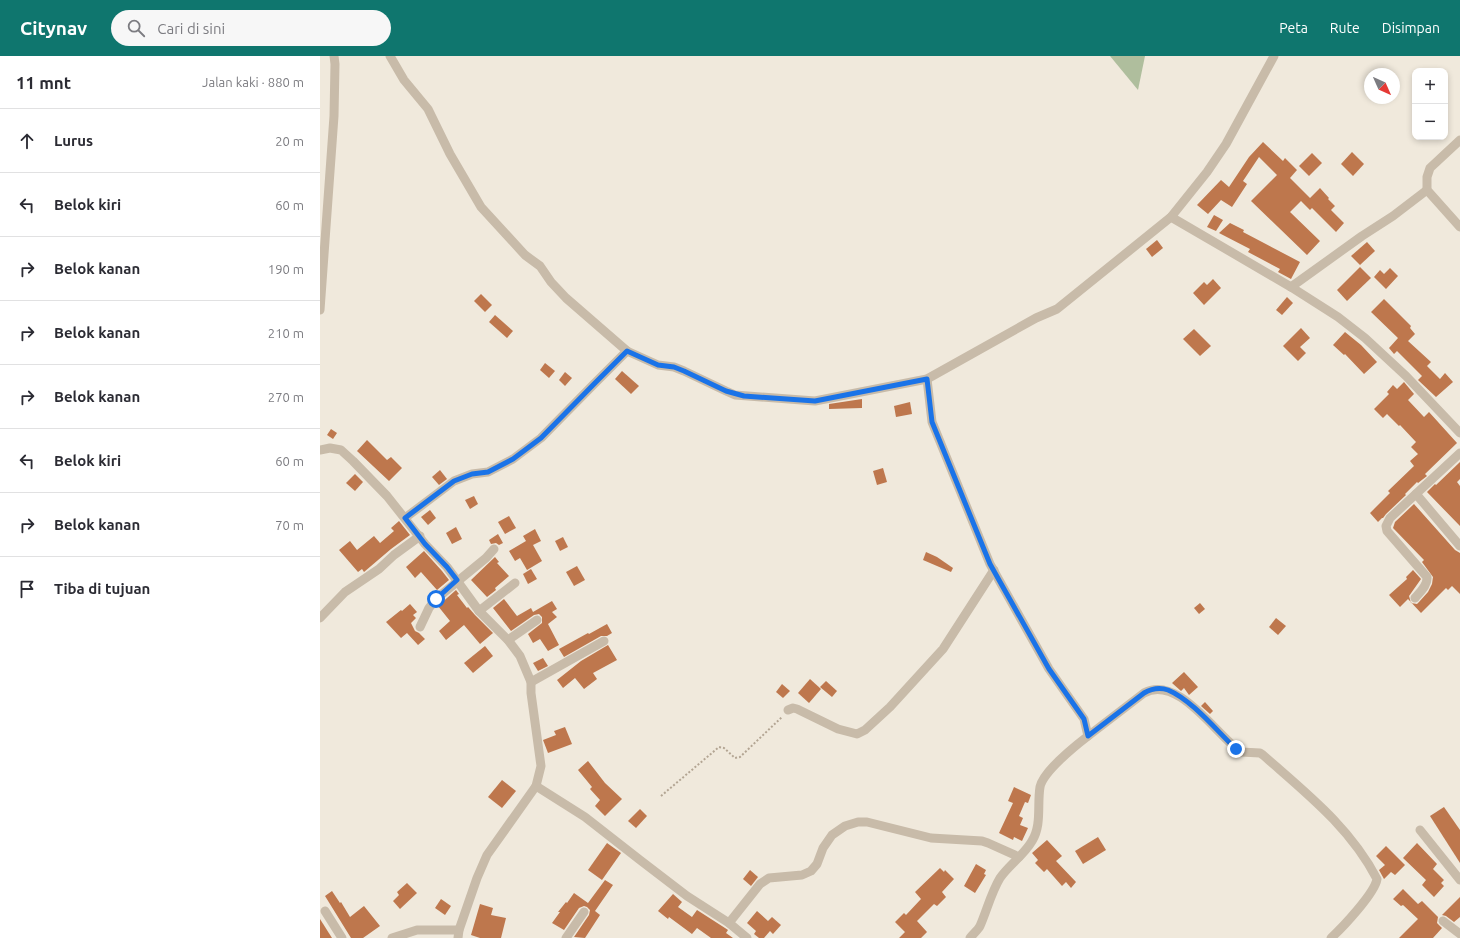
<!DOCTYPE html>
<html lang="id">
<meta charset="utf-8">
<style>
body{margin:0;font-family:Ubuntu,sans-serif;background:#f7f7f7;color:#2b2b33}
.controls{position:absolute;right:12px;top:12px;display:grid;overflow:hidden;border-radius:8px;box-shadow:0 2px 6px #0003}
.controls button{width:36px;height:36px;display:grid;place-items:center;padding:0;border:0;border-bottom:1px solid #e1e1e2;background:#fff;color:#2b2b33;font:20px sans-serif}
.compass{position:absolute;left:1044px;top:12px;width:36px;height:36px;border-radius:50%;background:#fff;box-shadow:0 2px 6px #0003;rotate:135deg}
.stop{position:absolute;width:12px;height:12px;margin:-9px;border:3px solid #1a73e8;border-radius:50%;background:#fff}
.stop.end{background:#1a73e8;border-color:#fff;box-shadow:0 1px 4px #0008}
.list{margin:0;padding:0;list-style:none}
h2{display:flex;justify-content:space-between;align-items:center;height:52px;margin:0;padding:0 16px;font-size:17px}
h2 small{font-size:13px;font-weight:400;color:#7c7c81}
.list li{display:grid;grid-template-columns:26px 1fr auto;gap:12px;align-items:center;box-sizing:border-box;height:64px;padding:0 16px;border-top:1px solid #e1e1e2}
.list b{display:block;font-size:15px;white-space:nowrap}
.list em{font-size:13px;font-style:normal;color:#7c7c81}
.icon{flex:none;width:22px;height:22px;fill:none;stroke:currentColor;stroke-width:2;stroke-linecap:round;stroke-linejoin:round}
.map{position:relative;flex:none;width:1140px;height:882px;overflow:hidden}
header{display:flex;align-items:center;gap:24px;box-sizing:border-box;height:56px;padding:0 20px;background:#0f766e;color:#fff}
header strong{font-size:19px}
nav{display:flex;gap:22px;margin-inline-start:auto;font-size:14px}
.search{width:280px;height:36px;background:#f7f7f7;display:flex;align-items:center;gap:10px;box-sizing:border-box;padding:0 14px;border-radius:22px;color:#7c7c81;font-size:15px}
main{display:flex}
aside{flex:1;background:#fff}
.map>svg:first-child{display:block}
.green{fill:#afbe9d}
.building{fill:#be774d}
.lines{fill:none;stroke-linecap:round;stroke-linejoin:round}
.path{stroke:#b3a593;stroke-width:2;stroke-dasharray:2 2;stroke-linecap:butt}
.minor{stroke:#c8bba9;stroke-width:9}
.route{stroke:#1a73e8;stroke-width:5}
</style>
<header>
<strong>Citynav</strong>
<div class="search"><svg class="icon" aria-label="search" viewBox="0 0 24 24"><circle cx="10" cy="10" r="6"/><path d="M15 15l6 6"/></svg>Cari di sini</div>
<nav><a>Peta</a><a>Rute</a><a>Disimpan</a></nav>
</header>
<main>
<aside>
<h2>11 mnt<small>Jalan kaki · 880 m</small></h2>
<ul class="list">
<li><svg class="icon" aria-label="ahead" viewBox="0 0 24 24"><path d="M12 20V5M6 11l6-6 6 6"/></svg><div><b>Lurus</b></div><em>20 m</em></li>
<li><svg class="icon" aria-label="left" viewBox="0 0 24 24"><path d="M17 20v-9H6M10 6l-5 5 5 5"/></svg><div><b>Belok kiri</b></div><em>60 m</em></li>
<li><svg class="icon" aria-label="right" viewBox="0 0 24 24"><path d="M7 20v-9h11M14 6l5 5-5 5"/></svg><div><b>Belok kanan</b></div><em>190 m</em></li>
<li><svg class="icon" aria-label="right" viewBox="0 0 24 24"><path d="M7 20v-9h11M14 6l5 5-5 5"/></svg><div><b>Belok kanan</b></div><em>210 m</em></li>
<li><svg class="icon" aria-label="right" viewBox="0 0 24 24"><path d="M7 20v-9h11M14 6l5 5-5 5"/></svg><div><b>Belok kanan</b></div><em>270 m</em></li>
<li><svg class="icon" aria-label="left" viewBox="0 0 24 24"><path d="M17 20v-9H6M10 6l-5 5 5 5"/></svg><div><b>Belok kiri</b></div><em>60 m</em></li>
<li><svg class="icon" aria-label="right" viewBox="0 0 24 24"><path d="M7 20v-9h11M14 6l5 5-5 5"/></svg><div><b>Belok kanan</b></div><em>70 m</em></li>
<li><svg class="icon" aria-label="arrive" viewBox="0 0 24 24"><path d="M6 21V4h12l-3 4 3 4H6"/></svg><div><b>Tiba di tujuan</b></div></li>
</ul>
</aside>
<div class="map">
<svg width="1140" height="882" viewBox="0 0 1140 882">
<rect width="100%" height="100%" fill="#f0e9dc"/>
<path class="green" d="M 790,0 L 825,0 L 818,34 Z"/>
<g class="building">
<path d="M 943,86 L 963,105 L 965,102 L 977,114 L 970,122 L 990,142 L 1000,132 L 1009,142 L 1008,143 L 1015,150 L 1011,154 L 1024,167 L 1016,176 L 992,152 L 990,154 L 981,145 L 970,156 L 1000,185 L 987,199 L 931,145 L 957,119 L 939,101 L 923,125 L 927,128 L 912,151 L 901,144 L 888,158 L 877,149 L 901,124 L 909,131 L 929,101 Z"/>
<path d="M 1032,96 L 1044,108 L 1033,120 L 1021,108 Z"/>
<path d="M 992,97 L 1002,107 L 989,120 L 979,110 Z"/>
<path d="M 894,159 L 903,164 L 896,175 L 887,171 Z"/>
<path d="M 910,167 L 924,174 L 923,176 L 980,206 L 971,223 L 958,216 L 960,213 L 928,196 L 930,193 L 899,177 Z"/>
<path d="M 837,184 L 843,192 L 832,201 L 826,193 Z"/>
<path d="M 1047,186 L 1055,195 L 1040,209 L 1031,200 Z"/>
<path d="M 1040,211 L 1051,222 L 1027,245 L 1017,234 Z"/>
<path d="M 1070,212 L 1078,220 L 1066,233 L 1054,221 L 1060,214 L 1064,218 Z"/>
<path d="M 893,223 L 901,232 L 884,249 L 873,237 L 884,226 L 887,229 Z"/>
<path d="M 161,238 L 172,249 L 165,256 L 154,245 Z"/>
<path d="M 967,241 L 973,247 L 962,259 L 956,254 Z"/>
<path d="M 1064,243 L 1091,270 L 1090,272 L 1095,278 L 1088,285 L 1111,306 L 1107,310 L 1120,323 L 1125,317 L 1133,326 L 1116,341 L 1098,324 L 1102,320 L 1077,295 L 1074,298 L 1069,292 L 1078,282 L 1051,256 Z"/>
<path d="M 175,259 L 193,275 L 187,282 L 169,266 Z"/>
<path d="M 981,272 L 990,282 L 980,291 L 986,297 L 978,305 L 963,290 Z"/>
<path d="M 874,273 L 891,290 L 880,300 L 863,283 Z"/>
<path d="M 1025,276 L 1041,289 L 1057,306 L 1044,318 L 1025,298 L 1024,299 L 1013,289 Z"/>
<path d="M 225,307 L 235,315 L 229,322 L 220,314 Z"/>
<path d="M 302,315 L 319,330 L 311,338 L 295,323 Z"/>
<path d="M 245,316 L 252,322 L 245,330 L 239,324 Z"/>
<path d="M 1084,326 L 1094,338 L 1088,344 L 1104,361 L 1109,356 L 1137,387 L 1105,418 L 1107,420 L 1098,427 L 1097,426 L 1085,438 L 1086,439 L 1066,458 L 1063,462 L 1062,462 L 1058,466 L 1050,457 L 1070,437 L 1068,435 L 1094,410 L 1090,405 L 1098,398 L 1091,391 L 1096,386 L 1080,369 L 1079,370 L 1067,358 L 1063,362 L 1054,353 L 1069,338 L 1067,336 L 1073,329 L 1077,333 Z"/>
<path d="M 542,343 L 542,352 L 509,353 L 509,348 Z"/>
<path d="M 590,346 L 592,358 L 576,361 L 574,350 Z"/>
<path d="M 11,373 L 17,377 L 13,383 L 7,379 Z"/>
<path d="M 47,384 L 67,404 L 71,401 L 82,412 L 69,425 L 37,395 Z"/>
<path d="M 1140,406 L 1140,423 L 1137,426 L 1140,430 L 1140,470 L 1107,436 L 1115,428 L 1116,429 Z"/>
<path d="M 563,412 L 567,426 L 557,429 L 553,415 Z"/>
<path d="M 120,414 L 127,423 L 119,429 L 112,421 Z"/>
<path d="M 35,418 L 43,426 L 35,435 L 26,427 Z"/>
<path d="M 154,440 L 158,448 L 150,453 L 145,444 Z"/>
<path d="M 1094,448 L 1135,494 L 1140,497 L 1140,538 L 1132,530 L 1128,534 L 1126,532 L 1101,557 L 1088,543 L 1080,551 L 1069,539 L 1087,523 L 1086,521 L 1093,514 L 1101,523 L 1089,540 L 1091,547 L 1097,548 L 1099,546 L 1108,536 L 1112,528 L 1113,521 L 1102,506 L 1104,504 L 1073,472 L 1075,466 Z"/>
<path d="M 110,454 L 116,462 L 108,469 L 101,461 Z"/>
<path d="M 189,460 L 196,472 L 185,478 L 178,466 Z"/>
<path d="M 79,465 L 90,479 L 71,493 L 44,516 L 42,513 L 38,516 L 19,494 L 30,485 L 37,494 L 54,480 L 60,487 L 74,475 L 71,472 Z"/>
<path d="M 136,471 L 142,483 L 132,488 L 126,477 Z"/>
<path d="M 215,473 L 221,485 L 213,489 L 222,505 L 207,514 L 200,502 L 195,505 L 189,495 L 206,485 L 203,480 Z"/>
<path d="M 178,478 L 183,487 L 179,489 L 176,487 L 171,488 L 169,484 Z"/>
<path d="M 243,481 L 248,491 L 240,495 L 235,485 Z"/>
<path d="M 104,495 L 122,515 L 129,524 L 117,534 L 101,516 L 95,522 L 86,511 Z"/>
<path d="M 606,496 L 617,501 L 633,512 L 631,516 L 603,504 Z"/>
<path d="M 175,501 L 179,506 L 177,507 L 189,520 L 175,532 L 176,534 L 167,541 L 151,524 Z"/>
<path d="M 257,510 L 265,524 L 254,530 L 246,516 Z"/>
<path d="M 211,513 L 217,523 L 208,528 L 203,518 Z"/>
<path d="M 136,534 L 139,538 L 137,539 L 147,552 L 148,551 L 155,559 L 173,577 L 160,588 L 144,569 L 126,584 L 119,575 L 130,565 L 118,550 Z"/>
<path d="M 184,543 L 197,560 L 211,552 L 213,556 L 232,545 L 237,553 L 232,556 L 237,561 L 228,568 L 239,589 L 228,595 L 220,583 L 213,587 L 208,578 L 222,567 L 222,561 L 219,558 L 214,559 L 191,575 L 173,552 Z"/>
<path d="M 880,547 L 885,553 L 879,558 L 874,552 Z"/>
<path d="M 90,548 L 97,556 L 93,559 L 96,562 L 91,567 L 95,575 L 99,577 L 105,583 L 98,589 L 87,577 L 81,582 L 66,566 L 81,554 L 82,555 Z"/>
<path d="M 956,562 L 966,570 L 958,579 L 949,571 Z"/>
<path d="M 287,568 L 292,577 L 287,580 L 281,580 L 244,601 L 239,593 L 268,577 L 269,578 Z"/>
<path d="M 288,589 L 297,604 L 273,617 L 277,623 L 264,633 L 255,622 L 243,632 L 237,624 L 261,605 Z"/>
<path d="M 165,590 L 173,600 L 153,617 L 144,607 Z"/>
<path d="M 223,602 L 228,610 L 218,615 L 213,607 Z"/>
<path d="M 864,616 L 878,631 L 869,639 L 864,632 L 861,635 L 852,627 Z"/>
<path d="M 490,623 L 501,633 L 489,647 L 478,637 Z"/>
<path d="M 506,625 L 517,635 L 512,641 L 500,631 Z"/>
<path d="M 462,628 L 470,635 L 463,642 L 456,636 Z"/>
<path d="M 885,646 L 893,655 L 890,658 L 881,650 Z"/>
<path d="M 245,671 L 252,688 L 228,697 L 223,684 L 236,679 L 234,675 Z"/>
<path d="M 268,705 L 285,727 L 302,743 L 285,760 L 275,750 L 280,744 L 270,733 L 272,731 L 258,714 Z"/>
<path d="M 182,724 L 196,735 L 182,752 L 168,741 Z"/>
<path d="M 694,731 L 711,739 L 708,747 L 705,746 L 699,760 L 703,762 L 700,769 L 708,772 L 702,785 L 694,781 L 693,784 L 679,777 L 693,747 L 688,745 Z"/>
<path d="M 1124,751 L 1140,774 L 1140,807 L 1110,760 Z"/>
<path d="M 320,753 L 327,760 L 316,772 L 308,765 Z"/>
<path d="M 778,781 L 786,794 L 763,808 L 755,795 Z"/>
<path d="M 727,784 L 742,800 L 736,805 L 756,826 L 751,832 L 746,826 L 742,830 L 727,813 L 724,816 L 715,807 L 718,804 L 712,797 Z"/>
<path d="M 287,787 L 301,797 L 282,824 L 268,814 Z"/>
<path d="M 1097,787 L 1117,808 L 1113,813 L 1124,824 L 1121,827 L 1124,830 L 1114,841 L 1102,829 L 1106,824 L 1083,802 Z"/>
<path d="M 1066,790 L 1085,809 L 1075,819 L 1071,816 L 1064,823 L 1059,814 L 1065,809 L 1056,800 Z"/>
<path d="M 656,808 L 666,814 L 664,818 L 666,819 L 655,837 L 644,830 Z"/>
<path d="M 620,812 L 624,816 L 625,814 L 634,823 L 622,836 L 626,841 L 617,850 L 614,848 L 597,865 L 607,876 L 601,882 L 579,882 L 585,876 L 575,866 L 584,857 L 586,859 L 601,843 L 595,836 Z"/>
<path d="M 430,814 L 438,821 L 431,830 L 423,823 Z"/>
<path d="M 285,824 L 293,829 L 275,855 L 280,859 L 265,882 L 254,881 L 269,859 L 270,854 L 267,851 L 264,850 L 259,852 L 244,874 L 232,867 L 240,856 L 238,856 L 246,846 L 247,847 L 254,837 L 268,847 Z"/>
<path d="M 87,827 L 97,837 L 80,853 L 73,845 L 79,839 L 77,836 Z"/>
<path d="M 1083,833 L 1098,848 L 1102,845 L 1118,861 L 1117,867 L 1122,872 L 1113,882 L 1079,882 L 1098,863 L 1083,849 L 1081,850 L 1073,843 Z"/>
<path d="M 12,835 L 20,847 L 21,846 L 30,861 L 44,850 L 60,870 L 43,882 L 31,882 L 5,840 Z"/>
<path d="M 353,838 L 362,846 L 358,851 L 372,861 L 377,854 L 405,872 L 408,874 L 406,877 L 413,882 L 391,882 L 377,872 L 372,878 L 349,861 L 348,863 L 338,855 Z"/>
<path d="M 1140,841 L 1140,861 L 1134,866 L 1126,860 L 1122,859 Z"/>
<path d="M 121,843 L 131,850 L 125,859 L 115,852 Z"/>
<path d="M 160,848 L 173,852 L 171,859 L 186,862 L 181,882 L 160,882 L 151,879 Z"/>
<path d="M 437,855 L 448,865 L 452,861 L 461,869 L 453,878 L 450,875 L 444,882 L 439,882 L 434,878 L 436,875 L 427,867 Z"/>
<path d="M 0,863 L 12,882 L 0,882 Z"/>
</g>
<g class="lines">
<path class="path" d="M 341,740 L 399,691 L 404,692 L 415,702 L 420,701 L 462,661"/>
<g class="minor">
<path d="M 70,0 L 84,24 L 108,53 L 130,98 L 161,151 L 205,199 L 220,210 L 231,226 L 246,242 L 307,295 L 338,309 L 354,311 L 364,315 L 406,335 L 415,339 L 495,345 L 607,323 L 716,262 L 737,253 L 851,161 L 887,116 L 906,88 L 954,0"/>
<path d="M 1140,84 L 1110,112 L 1107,121 L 1107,134 L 1140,171"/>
<path d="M 851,161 L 971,231 L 1018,261 L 1045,282 L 1086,320 L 1140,377"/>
<path d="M 971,231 L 1042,180 L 1073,160 L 1107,134"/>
<path d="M 0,254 L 14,60 L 15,8 L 14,0"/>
<path d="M 607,323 L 612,366 L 670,508 L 729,613 L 764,663 L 768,680 C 755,690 723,716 720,731 C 717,749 722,769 712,785 C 704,799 689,809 680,822 C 671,837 667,854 660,870 C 658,874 653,878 650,882"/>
<path d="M 0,394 L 10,392 L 21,394 L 33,405 L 67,440 L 105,488 L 127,511 L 159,555 L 188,584 L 200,600 L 211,626 L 211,637 L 221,710 L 216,730 L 167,799 L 157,822 L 139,874 L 138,882"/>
<path d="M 1096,438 L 1140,490"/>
<path d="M 85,462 L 134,425 L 152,418 L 168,416 L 193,403 L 221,382 L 274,328 L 307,295"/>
<path d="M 1095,542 C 1100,536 1108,529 1107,521 L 1067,475 L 1066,470 L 1070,462 L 1140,397"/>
<path d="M 159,555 L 195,527"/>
<path d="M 0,562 L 25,536 L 59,513 L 74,499 L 100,480"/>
<path d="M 100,571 L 109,552 L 116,543 L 166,502 L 174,493"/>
<path d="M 188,584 L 217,564"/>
<path d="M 211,626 L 284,585"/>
<path d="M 468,654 L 473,652 L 477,653 L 518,673 L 537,678 L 545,674 L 570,651 L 623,593 L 674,514"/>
<path d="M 768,680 L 824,637 C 858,618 896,679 921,696 L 940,697 L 943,699 C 986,737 1030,771 1057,823 C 1055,837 1022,872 1011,882"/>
<path d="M 216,730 L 265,761 L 320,804 L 367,840 L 409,867 L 427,882"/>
<path d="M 1100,774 L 1140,824"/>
<path d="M 5,855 L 22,882"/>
<path d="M 1123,865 L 1140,878"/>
<path d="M 409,867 L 440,828 L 449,822 L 482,819 L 491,815 L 497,808 L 503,792 L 512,779 L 525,770 L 538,766 L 547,766 L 611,782 L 662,785 L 668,787 L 699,801"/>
<path d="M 72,882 L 97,874 L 139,874"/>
<path d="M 246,882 L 264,856"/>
</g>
</g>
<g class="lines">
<path class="route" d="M 116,543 L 137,524 L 127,511 L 105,488 L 85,462 L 134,425 L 152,418 L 168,416 L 193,403 L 221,382 L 274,328 L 307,295 L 338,309 L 354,311 L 364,315 L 406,335 L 424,340 L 495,345 L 607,323 L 612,366 L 670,508 L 729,613 L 764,663 L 768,680 L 824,637 C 831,633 839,631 848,634 C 872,644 897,675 916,693"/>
</g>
</svg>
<div class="controls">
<button>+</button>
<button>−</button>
</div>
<svg class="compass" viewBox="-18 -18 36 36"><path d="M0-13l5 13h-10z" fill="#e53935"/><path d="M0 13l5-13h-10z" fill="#7c7c81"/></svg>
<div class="stop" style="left:116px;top:543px"></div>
<div class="stop end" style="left:916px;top:693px"></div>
</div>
</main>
